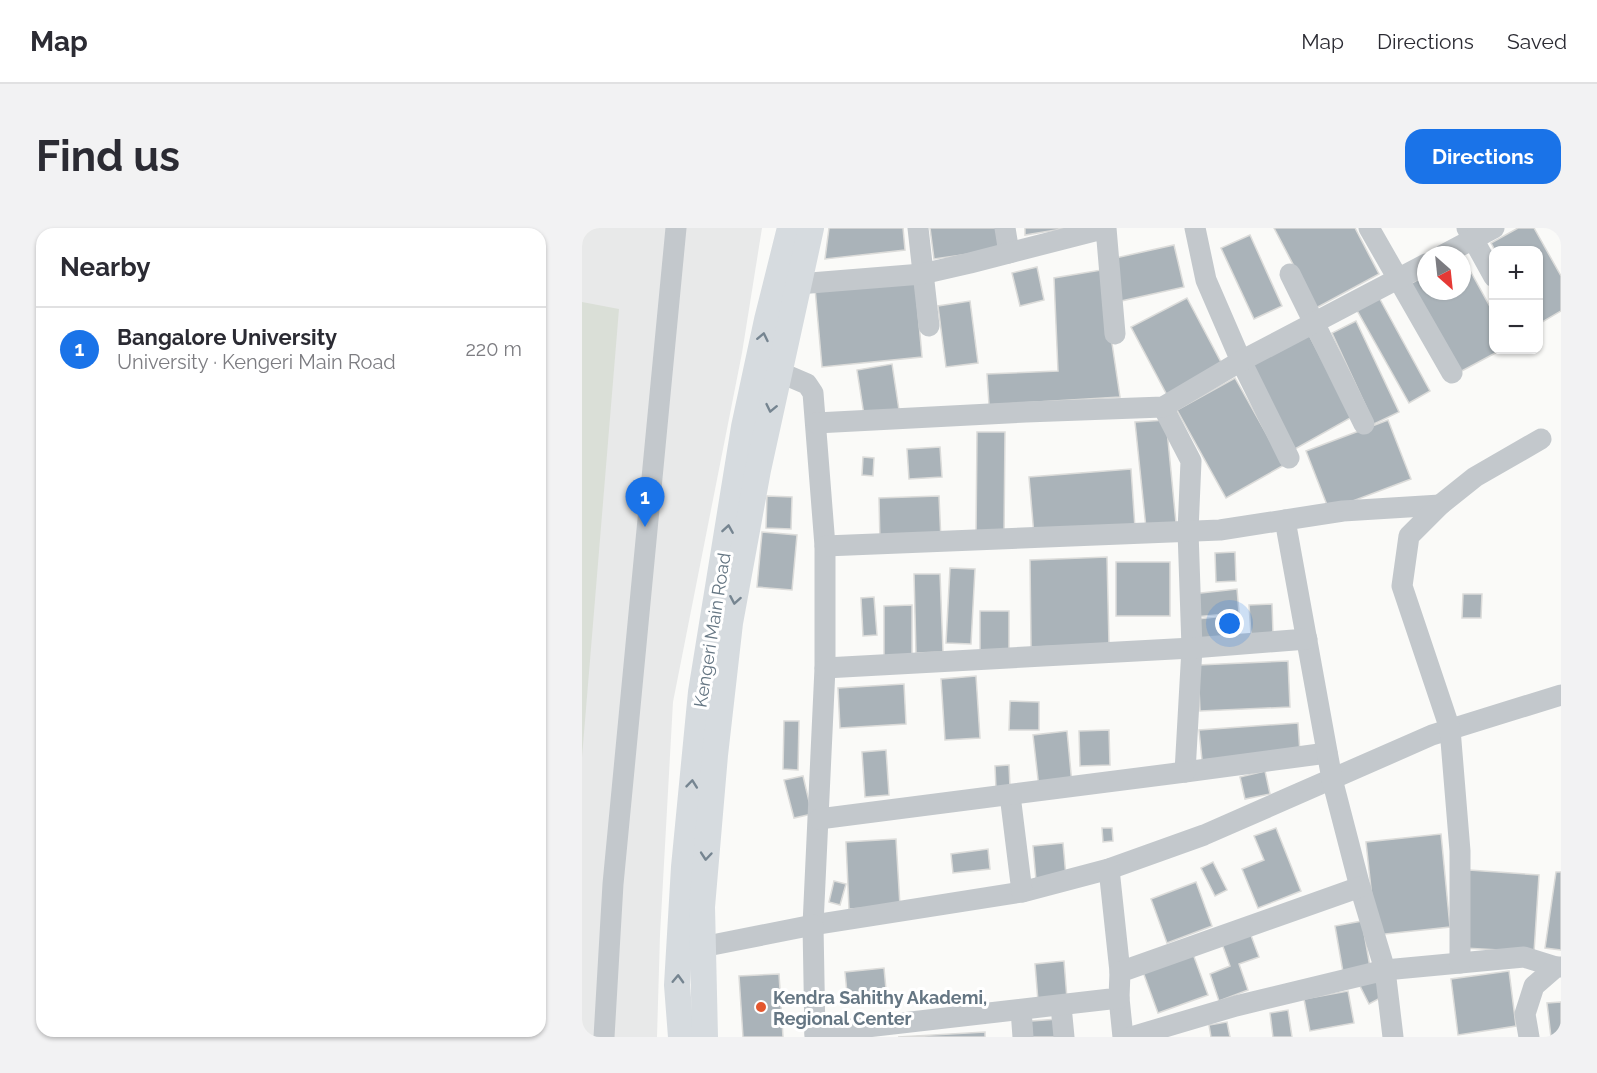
<!DOCTYPE html>
<meta charset="utf-8">
<style>
body{margin:0;font-family:Raleway,sans-serif;background:#f2f2f3;color:#2b2b33}
.controls{position:absolute;right:18px;top:18px;display:grid;overflow:hidden;border-radius:12px;box-shadow:0 2px 4px #0004}
.controls button{width:54px;height:54px;display:grid;place-items:center;padding:0;border:0;border-bottom:2px solid #e1e1e2;background:#fff;color:#2b2b33;font:30px sans-serif}
.compass{position:absolute;left:835px;top:18px;width:54px;height:54px;border-radius:50%;background:#fff;box-shadow:0 2px 4px #0004;rotate:153deg}
.you{position:absolute;left:648px;top:396px;width:21px;height:21px;margin:-15px;border:4px solid #fff;border-radius:50%;background:#1a73e8;box-shadow:0 0 0 9px #1a73e833}
.badge{display:grid;place-items:center;width:39px;height:39px;border-radius:50%;background:#1a73e8;color:#fff;font-size:20px;font-weight:700}
.pin{position:absolute;translate:-50% -50px;filter:drop-shadow(0 2px 3px #0008)}
.pin::after{content:'';position:absolute;top:32px;width:21px;height:18px;background:inherit;clip-path:polygon(0 0,100% 0,50% 100%)}
.list{margin:0;padding:0;list-style:none}
h2{display:flex;justify-content:space-between;align-items:center;height:78px;margin:0;padding:0 24px;font-size:26px}
h2 small{font-size:20px;font-weight:400;color:#7c7c81}
.list li{display:grid;grid-template-columns:39px 1fr auto;gap:18px;align-items:center;box-sizing:border-box;height:84px;padding:0 24px;border-top:2px solid #e1e1e2}
.list b{display:block;font-size:22px;white-space:nowrap}
.list p{margin:0;font-size:20px;white-space:nowrap;color:#7c7c81}
.list em{font-size:20px;font-style:normal;color:#7c7c81}
.map{position:relative;flex:none;width:979px;height:809px;overflow:hidden;border-radius:18px}
header{display:flex;align-items:center;gap:36px;box-sizing:border-box;height:84px;padding:0 30px;background:#fff;border-bottom:2px solid #e1e1e2}
header strong{font-size:28px}
nav{display:flex;gap:33px;margin-inline-start:auto;font-size:21px}
.intro{display:flex;align-items:center;justify-content:space-between;box-sizing:border-box;height:144px;padding:0 36px}
h1{margin:0;font-size:42px}
.button{padding:15px 27px;border-radius:18px;background:#1a73e8;color:#fff;font-size:21px;font-weight:700}
main{display:flex;gap:36px;padding:0 36px}
aside{flex:1;background:#fff;border-radius:18px;box-shadow:0 2px 4px #0004}
.map>svg:first-child{display:block}
.built{fill:#e8e9e9}
.green{fill:#dadfd7}
.building{fill:#aab3b9;stroke:#dcdcda;stroke-width:1.5}
.lines{fill:none;stroke-linecap:round;stroke-linejoin:round}
.minor{stroke:#c3c8cc;stroke-width:21}
.major{stroke:#d6dbdf;stroke-width:26}
.oneway{stroke:#768591}
.poi-dot{fill:#e4572e;stroke:#fff;stroke-width:2}
.labels{text-anchor:middle;dominant-baseline:central;stroke-width:6;stroke-linejoin:round;paint-order:stroke}
.street-label{font-size:18px;fill:#657683;stroke:#fff}
.poi-label{font-size:18px;font-weight:bold;fill:#657683;stroke:#fff;text-anchor:start}
</style>
<header>
<strong>Map</strong>
<nav><a>Map</a><a>Directions</a><a>Saved</a></nav>
</header>
<div class="intro"><h1>Find us</h1><a class="button">Directions</a></div>
<main>
<aside>
<h2>Nearby<small></small></h2>
<ul class="list">
<li><span class="badge">1</span><div><b>Bangalore University</b><p>University · Kengeri Main Road</p></div><em>220 m</em></li>
</ul>
</aside>
<div class="map">
<svg width="979" height="809" viewBox="0 0 979 809">
<rect width="100%" height="100%" fill="#fafaf8"/>
<path class="built" d="M 0,0 L 180,0 L 160,125 L 91,474 L 78,707 L 75,809 L 0,809 Z"/>
<path class="green" d="M 0,74 L 37,81 L 0,529 Z"/>
<g class="building">
<path d="M 247,0 L 321,0 L 323,22 L 243,31 Z"/>
<path d="M 348,0 L 419,0 L 422,21 L 352,31 Z"/>
<path d="M 443,0 L 486,0 L 443,7 Z"/>
<path d="M 692,0 L 773,0 L 797,46 L 734,80 Z"/>
<path d="M 936,0 L 952,0 L 979,48 L 979,83 L 957,96 L 957,22 L 913,22 L 909,15 Z"/>
<path d="M 668,7 L 700,78 L 672,91 L 639,20 Z"/>
<path d="M 592,17 L 602,59 L 539,73 L 529,31 Z"/>
<path d="M 880,28 L 912,86 L 912,122 L 919,122 L 876,145 L 828,56 L 844,47 L 844,63 L 880,63 Z"/>
<path d="M 455,39 L 462,72 L 438,78 L 430,45 Z"/>
<path d="M 519,42 L 538,169 L 407,177 L 405,146 L 476,143 L 472,50 Z"/>
<path d="M 333,50 L 340,129 L 240,139 L 233,60 Z"/>
<path d="M 794,64 L 848,163 L 827,175 L 772,77 Z"/>
<path d="M 605,70 L 641,138 L 585,167 L 549,99 Z"/>
<path d="M 388,73 L 396,135 L 364,139 L 356,78 Z"/>
<path d="M 774,93 L 817,184 L 792,196 L 750,105 Z"/>
<path d="M 726,105 L 770,189 L 713,221 L 669,138 Z"/>
<path d="M 310,136 L 317,182 L 282,187 L 275,142 Z"/>
<path d="M 653,150 L 702,237 L 644,270 L 595,182 Z"/>
<path d="M 584,192 L 594,295 L 564,300 L 553,194 Z"/>
<path d="M 806,192 L 829,251 L 747,282 L 724,223 Z"/>
<path d="M 395,204 L 423,204 L 422,308 L 394,308 Z"/>
<path d="M 358,219 L 360,249 L 327,251 L 325,221 Z"/>
<path d="M 281,229 L 292,230 L 291,248 L 280,247 Z"/>
<path d="M 549,241 L 553,300 L 452,307 L 447,249 Z"/>
<path d="M 185,268 L 210,269 L 209,301 L 184,300 Z"/>
<path d="M 357,268 L 359,313 L 298,315 L 297,270 Z"/>
<path d="M 180,304 L 215,307 L 210,362 L 175,359 Z"/>
<path d="M 653,324 L 654,353 L 634,354 L 633,325 Z"/>
<path d="M 525,329 L 527,417 L 449,419 L 448,332 Z"/>
<rect x="534" y="334" width="54" height="54"/>
<path d="M 368,340 L 393,341 L 389,416 L 364,415 Z"/>
<path d="M 332,346 L 358,346 L 361,424 L 334,425 Z"/>
<path d="M 655,361 L 657,385 L 612,389 L 610,366 Z"/>
<path d="M 881,366 L 900,366 L 899,390 L 880,390 Z"/>
<path d="M 292,369 L 295,407 L 281,408 L 279,370 Z"/>
<path d="M 690,376 L 691,406 L 669,407 L 667,377 Z"/>
<path d="M 330,377 L 330,428 L 302,428 L 302,378 Z"/>
<rect x="398" y="383" width="29" height="42"/>
<path d="M 643,388 L 645,414 L 618,417 L 615,391 Z"/>
<path d="M 706,433 L 708,479 L 618,483 L 616,437 Z"/>
<path d="M 394,448 L 398,510 L 363,512 L 359,451 Z"/>
<path d="M 322,456 L 324,496 L 258,500 L 256,460 Z"/>
<path d="M 428,473 L 457,474 L 457,502 L 427,502 Z"/>
<path d="M 202,493 L 217,493 L 216,542 L 201,541 Z"/>
<path d="M 716,495 L 718,525 L 620,532 L 617,502 Z"/>
<path d="M 527,502 L 528,537 L 498,538 L 497,503 Z"/>
<path d="M 485,503 L 490,556 L 457,560 L 451,507 Z"/>
<path d="M 304,522 L 307,567 L 283,569 L 280,524 Z"/>
<path d="M 427,537 L 428,560 L 414,561 L 413,538 Z"/>
<path d="M 683,543 L 688,566 L 663,571 L 658,549 Z"/>
<path d="M 221,548 L 230,586 L 212,590 L 202,552 Z"/>
<path d="M 520,600 L 530,600 L 531,613 L 521,614 Z"/>
<path d="M 694,600 L 719,663 L 676,680 L 660,641 L 682,632 L 672,608 Z"/>
<path d="M 859,606 L 868,699 L 794,707 L 784,614 Z"/>
<path d="M 314,611 L 318,678 L 267,681 L 264,614 Z"/>
<path d="M 481,615 L 484,649 L 454,652 L 451,618 Z"/>
<path d="M 406,621 L 408,641 L 371,645 L 369,626 Z"/>
<path d="M 631,634 L 645,662 L 633,668 L 619,640 Z"/>
<path d="M 887,642 L 957,647 L 952,724 L 882,720 Z"/>
<path d="M 974,644 L 979,644 L 979,722 L 963,720 Z"/>
<path d="M 252,653 L 264,656 L 258,677 L 247,674 Z"/>
<path d="M 614,654 L 630,698 L 585,715 L 569,671 Z"/>
<path d="M 780,693 L 788,739 L 761,744 L 753,698 Z"/>
<path d="M 667,702 L 677,729 L 657,736 L 666,762 L 637,773 L 628,746 L 648,738 L 639,713 Z"/>
<path d="M 611,726 L 626,767 L 576,785 L 561,744 Z"/>
<path d="M 482,733 L 485,771 L 456,773 L 453,736 Z"/>
<path d="M 302,740 L 305,772 L 266,776 L 263,744 Z"/>
<path d="M 927,743 L 934,798 L 876,807 L 869,751 Z"/>
<path d="M 197,746 L 201,809 L 161,809 L 157,748 Z"/>
<path d="M 793,750 L 802,768 L 787,776 L 778,758 Z"/>
<path d="M 766,763 L 772,795 L 728,803 L 722,771 Z"/>
<path d="M 979,774 L 979,809 L 969,809 L 965,775 Z"/>
<path d="M 706,782 L 710,809 L 691,809 L 688,785 Z"/>
<path d="M 477,791 L 478,809 L 450,809 L 449,793 Z"/>
<path d="M 645,794 L 648,809 L 629,809 L 627,797 Z"/>
<path d="M 403,804 L 403,809 L 316,809 Z"/>
</g>
<g class="lines">
<g class="minor">
<path d="M 336,0 L 347,98"/>
<path d="M 423,0 L 427,25"/>
<path d="M 613,0 L 624,52 L 659,133 L 707,230"/>
<path d="M 787,0 L 870,145"/>
<path d="M 885,0 L 912,49"/>
<path d="M 861,27 L 912,0"/>
<path d="M 708,46 L 782,196"/>
<path d="M 216,56 L 340,46 L 388,35 L 524,0 L 533,106"/>
<path d="M 197,144 L 225,156 L 231,165 L 243,318 L 243,440 L 231,697 L 440,664 L 527,641 L 622,607 L 850,507 L 979,467"/>
<path d="M 581,179 L 609,233 L 606,303 L 610,420 L 603,544 L 745,525"/>
<path d="M 234,195 L 444,184 L 581,179 L 659,133 L 844,36"/>
<path d="M 703,292 L 750,551 L 778,659 L 803,742 L 942,729 L 974,739"/>
<path d="M 243,318 L 638,302 L 761,283 L 858,277"/>
<path d="M 243,440 L 610,420 L 725,411"/>
<path d="M 428,567 L 440,664"/>
<path d="M 237,591 L 603,544"/>
<path d="M 527,641 L 538,744"/>
<path d="M 120,719 L 231,697 L 233,809"/>
<path d="M 878,735 L 878,623 L 868,501 L 820,358 L 827,308 L 858,277 L 893,249 L 959,211"/>
<path d="M 537,770 L 541,809"/>
<path d="M 479,778 L 482,809"/>
<path d="M 439,782 L 441,809"/>
<path d="M 233,805 L 537,770 L 538,744 L 778,659"/>
<path d="M 22,809 L 31,656 L 94,0"/>
<path d="M 549,809 L 654,778 L 803,742 L 811,809"/>
<path d="M 947,809 L 943,786 L 952,758 L 974,739 L 979,739"/>
</g>
<g class="major">
<path d="M 99,809 L 95,757 L 102,639 L 119,464 L 162,199 L 185,92 L 208,0"/>
<path d="M 123,809 L 120,679 L 133,527 L 148,395 L 176,242 L 229,0"/>
</g>
</g>
<defs><path id="oneway-chevron" d="M-2-3.5L2.5 0L-2 3.5" fill="none" stroke-width="1.6" stroke-linecap="round" stroke-linejoin="round" transform="scale(1.5)"/></defs>
<g class="oneway">
<use href="#oneway-chevron" transform="translate(181 109) rotate(-78)"/>
<use href="#oneway-chevron" transform="translate(189 180) rotate(102)"/>
<use href="#oneway-chevron" transform="translate(146 301) rotate(-81)"/>
<use href="#oneway-chevron" transform="translate(153 372) rotate(100)"/>
<use href="#oneway-chevron" transform="translate(110 556) rotate(-84)"/>
<use href="#oneway-chevron" transform="translate(124 628) rotate(95)"/>
<use href="#oneway-chevron" transform="translate(96 751) rotate(-88)"/>
</g>
<circle class="poi-dot" cx="179" cy="779" r="6"/>
<g class="labels">
<g class="street-label">
<text transform="translate(130 402) rotate(-81)">Kengeri Main Road</text>
</g>
<g class="poi-label">
<text x="191" y="769">Kendra Sahithy Akademi,<tspan x="191" dy="21">Regional Center</tspan></text>
</g>
</g>
</svg>
<div class="controls">
<button>+</button>
<button>−</button>
</div>
<svg class="compass" viewBox="-18 -18 36 36"><path d="M0-13l5 13h-10z" fill="#e53935"/><path d="M0 13l5-13h-10z" fill="#7c7c81"/></svg>
<div class="you"></div>
<div class="pin badge" style="left:63px;top:299px">1</div>
</div>
</main>
